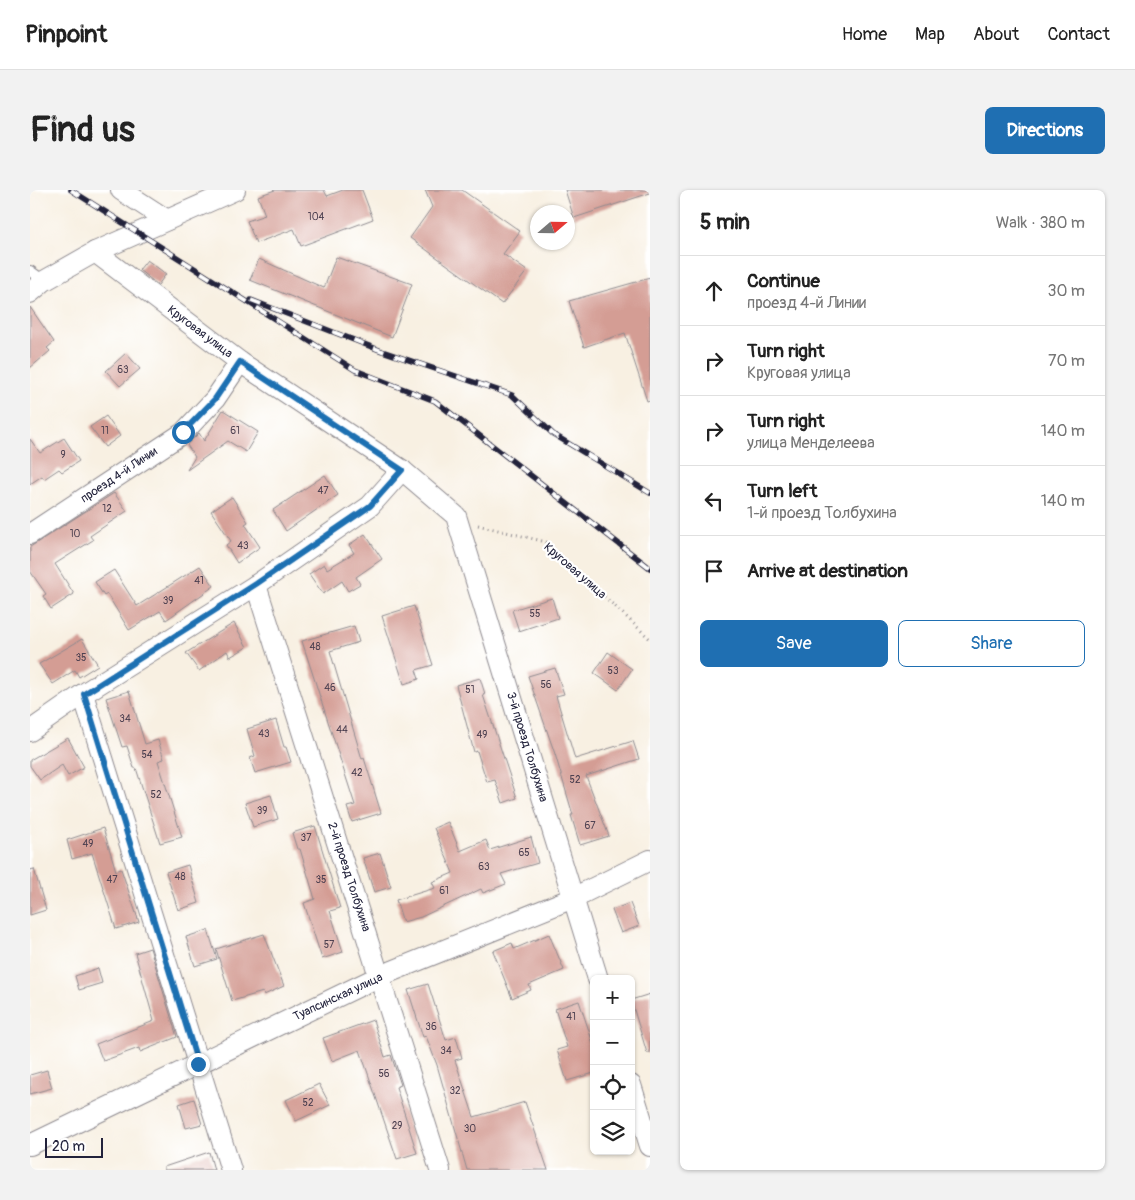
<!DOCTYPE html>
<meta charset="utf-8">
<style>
body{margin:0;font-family:Pangolin,sans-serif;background:#f2f2f2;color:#222}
.controls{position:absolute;right:15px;bottom:15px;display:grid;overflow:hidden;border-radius:8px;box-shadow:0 1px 4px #0004}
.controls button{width:45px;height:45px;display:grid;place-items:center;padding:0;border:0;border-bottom:1px solid #e0e0e0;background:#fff;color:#222;font:25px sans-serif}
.compass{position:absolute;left:500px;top:15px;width:45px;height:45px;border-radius:50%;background:#fff;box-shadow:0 1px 4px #0004;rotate:70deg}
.scale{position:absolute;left:15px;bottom:12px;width:58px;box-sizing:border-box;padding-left:5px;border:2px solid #22223b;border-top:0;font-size:14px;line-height:18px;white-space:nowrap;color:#22223b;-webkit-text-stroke:4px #fff;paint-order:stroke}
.stop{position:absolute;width:15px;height:15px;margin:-11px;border:4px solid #1f6fb2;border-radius:50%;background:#fff}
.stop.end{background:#1f6fb2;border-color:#fff;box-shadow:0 1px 5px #0008}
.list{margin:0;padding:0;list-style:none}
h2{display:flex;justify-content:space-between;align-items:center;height:65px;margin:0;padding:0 20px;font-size:21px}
h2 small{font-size:16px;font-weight:400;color:#767676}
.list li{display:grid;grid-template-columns:32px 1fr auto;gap:15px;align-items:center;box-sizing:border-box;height:70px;padding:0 20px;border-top:1px solid #e0e0e0}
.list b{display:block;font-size:19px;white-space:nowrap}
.list p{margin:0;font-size:16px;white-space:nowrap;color:#767676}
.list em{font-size:16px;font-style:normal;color:#767676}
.actions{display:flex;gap:10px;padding:15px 20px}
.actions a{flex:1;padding:11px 0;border:1px solid #1f6fb2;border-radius:8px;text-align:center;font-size:18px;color:#1f6fb2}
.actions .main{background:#1f6fb2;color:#fff}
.icon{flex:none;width:28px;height:28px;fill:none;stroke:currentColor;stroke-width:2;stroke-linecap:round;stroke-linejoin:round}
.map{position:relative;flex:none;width:620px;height:980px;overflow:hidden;border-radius:8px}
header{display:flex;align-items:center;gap:30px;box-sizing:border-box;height:70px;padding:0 25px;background:#fff;border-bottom:1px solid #e0e0e0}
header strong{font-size:24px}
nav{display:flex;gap:28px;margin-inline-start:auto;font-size:18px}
.intro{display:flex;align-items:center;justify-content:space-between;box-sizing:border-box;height:120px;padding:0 30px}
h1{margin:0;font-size:35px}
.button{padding:12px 22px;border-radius:8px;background:#1f6fb2;color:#fff;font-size:18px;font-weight:700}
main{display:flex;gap:30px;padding:0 30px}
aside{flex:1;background:#fff;border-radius:8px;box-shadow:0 1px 4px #0004}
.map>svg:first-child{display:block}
.building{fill:#d49d94}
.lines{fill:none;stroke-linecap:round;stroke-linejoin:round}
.service-casing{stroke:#8d898e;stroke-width:12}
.minor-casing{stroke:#8d898e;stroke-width:22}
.path{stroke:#8d898e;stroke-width:3;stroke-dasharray:1 4;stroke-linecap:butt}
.service{stroke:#fff;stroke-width:10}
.minor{stroke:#fff;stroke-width:20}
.rail-casing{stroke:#22223b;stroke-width:5.5}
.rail{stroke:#fff;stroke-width:4;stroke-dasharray:11;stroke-linecap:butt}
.route{stroke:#1f6fb2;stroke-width:6}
.labels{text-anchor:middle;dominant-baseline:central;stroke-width:4.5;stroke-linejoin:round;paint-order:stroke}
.number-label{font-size:10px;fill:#4e4151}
.street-label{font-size:12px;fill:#22223b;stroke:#fff}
</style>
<header>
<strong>Pinpoint</strong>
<nav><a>Home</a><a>Map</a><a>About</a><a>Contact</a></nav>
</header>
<div class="intro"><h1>Find us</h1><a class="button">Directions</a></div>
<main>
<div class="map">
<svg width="620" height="980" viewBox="0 0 620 980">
<rect width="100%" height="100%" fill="#fff"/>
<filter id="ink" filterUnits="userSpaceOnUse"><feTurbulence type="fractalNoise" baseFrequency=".02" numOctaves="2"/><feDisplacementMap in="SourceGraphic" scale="10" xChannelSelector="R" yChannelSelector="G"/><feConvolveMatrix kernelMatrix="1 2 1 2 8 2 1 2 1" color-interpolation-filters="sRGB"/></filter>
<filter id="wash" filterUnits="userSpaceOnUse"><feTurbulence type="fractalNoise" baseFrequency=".0096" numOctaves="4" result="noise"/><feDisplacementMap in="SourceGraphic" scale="20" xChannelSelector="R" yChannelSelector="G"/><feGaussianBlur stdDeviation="1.12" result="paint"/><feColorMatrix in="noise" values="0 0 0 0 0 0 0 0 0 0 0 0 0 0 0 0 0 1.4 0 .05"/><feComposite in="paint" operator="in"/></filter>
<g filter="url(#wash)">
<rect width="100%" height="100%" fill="#f8f0e2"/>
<g id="blocks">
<g class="building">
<path d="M 245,0 L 294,0 L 297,6 L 313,0 L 332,0 L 343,29 L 271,56 L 264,39 L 226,53 L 217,31 L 235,25 L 228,6 Z"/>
<path d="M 395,0 L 432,0 L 490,41 L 473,64 L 497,81 L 472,114 L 380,48 L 402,17 Z"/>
<path d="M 535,0 L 619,0 L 620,3 L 544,28 Z"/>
<path d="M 306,67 L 382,94 L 362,147 L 220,90 L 229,69 L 294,98 Z"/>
<path d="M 117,70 L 136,84 L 128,95 L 109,80 Z"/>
<path d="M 620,88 L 620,210 L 617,211 L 595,143 L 554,157 L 539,111 Z"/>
<path d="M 0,117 L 24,152 L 17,158 L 20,161 L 0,178 Z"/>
<path d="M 96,163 L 110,179 L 90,196 L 76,181 Z"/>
<path d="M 193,220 L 228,242 L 216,262 L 198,251 L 157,280 L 165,267 L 157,255 L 169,243 L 174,251 Z"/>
<path d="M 76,226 L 90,246 L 75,257 L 60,237 Z"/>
<path d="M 34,248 L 49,271 L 32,282 L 29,279 L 14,289 L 12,286 L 0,294 L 0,249 L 10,263 Z"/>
<path d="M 295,285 L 308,305 L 256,341 L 243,320 Z"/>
<path d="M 84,303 L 97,321 L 60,346 L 63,350 L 25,374 L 44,404 L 21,419 L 13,406 L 16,404 L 0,381 L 0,357 Z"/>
<path d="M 202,307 L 218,332 L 215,334 L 230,357 L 207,373 L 196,355 L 201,351 L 181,321 Z"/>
<path d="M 335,344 L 352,369 L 326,387 L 330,394 L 318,401 L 312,391 L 293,404 L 279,384 L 294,374 L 297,379 L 324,363 L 319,355 Z"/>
<path d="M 170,376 L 184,396 L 136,430 L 130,421 L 99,440 L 77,404 L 74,406 L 65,392 L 84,380 L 107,416 Z"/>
<path d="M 522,408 L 528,428 L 489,441 L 482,420 Z"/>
<path d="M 384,416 L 403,475 L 386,480 L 389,489 L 374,494 L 352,426 Z"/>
<path d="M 204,433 L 217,457 L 200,467 L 197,461 L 169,481 L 156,463 Z"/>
<path d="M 324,436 L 329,452 L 300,461 L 332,569 L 334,568 L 351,623 L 322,632 L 317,617 L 325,615 L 272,451 Z"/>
<path d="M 52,449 L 68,475 L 49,487 L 45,480 L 23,494 L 9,474 Z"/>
<path d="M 578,462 L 602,479 L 588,500 L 564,483 Z"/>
<path d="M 525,478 L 534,504 L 526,506 L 545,569 L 603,551 L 609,569 L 556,586 L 579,646 L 550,655 L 541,625 L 543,625 L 525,564 L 498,486 Z"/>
<path d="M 450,488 L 455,504 L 453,505 L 487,608 L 473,613 L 465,590 L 457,592 L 447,561 L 444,562 L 426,495 Z"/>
<path d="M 99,501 L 115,554 L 128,550 L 134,569 L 128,571 L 152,647 L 130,653 L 106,578 L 104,578 L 97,556 L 92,557 L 76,508 Z"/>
<path d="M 246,530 L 254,557 L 256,557 L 261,572 L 225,583 L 220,568 L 225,566 L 217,539 Z"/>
<path d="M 38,548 L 54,577 L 38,586 L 32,575 L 10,590 L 0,576 L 0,570 Z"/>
<path d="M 241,605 L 248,629 L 223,637 L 215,613 Z"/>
<path d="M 418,632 L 430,661 L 456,650 L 460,660 L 501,647 L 508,673 L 471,684 L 476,694 L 453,703 L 451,699 L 391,727 L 373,732 L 366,710 L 405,698 L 402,692 L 423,683 L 404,638 Z"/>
<path d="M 285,636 L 310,718 L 300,721 L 313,762 L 292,769 L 274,713 L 285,709 L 270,659 L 267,659 L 262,643 Z"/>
<path d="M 73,638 L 86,681 L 91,679 L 109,732 L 86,739 L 62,663 L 42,669 L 37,650 Z"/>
<path d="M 350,663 L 361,697 L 344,702 L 333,668 Z"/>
<path d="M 158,675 L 169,713 L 148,720 L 136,682 Z"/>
<path d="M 4,679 L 16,720 L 0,725 L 0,680 Z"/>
<path d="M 600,713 L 609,736 L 591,743 L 582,720 Z"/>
<path d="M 178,740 L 187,769 L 165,776 L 156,747 Z"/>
<path d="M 234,744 L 254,796 L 234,805 L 233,802 L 202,811 L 186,759 Z"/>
<path d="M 519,744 L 534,780 L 499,795 L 501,800 L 482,808 L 463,761 L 482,753 L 484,759 Z"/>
<path d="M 120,758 L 147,847 L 110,862 L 109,858 L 73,871 L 66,854 L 124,831 L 105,763 Z"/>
<path d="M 68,778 L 72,793 L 49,800 L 45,786 Z"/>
<path d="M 398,794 L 416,850 L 426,847 L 432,868 L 425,870 L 444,927 L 495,912 L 518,980 L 437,980 L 407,875 L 396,846 L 393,847 L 378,800 Z"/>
<path d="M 620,804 L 620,863 L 617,863 L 601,810 Z"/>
<path d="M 549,811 L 564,856 L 564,883 L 537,891 L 527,860 L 537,857 L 525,819 Z"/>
<path d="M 343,830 L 355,867 L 361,865 L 371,895 L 366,897 L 387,963 L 367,969 L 330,860 L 302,871 L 293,848 Z"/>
<path d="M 17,880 L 22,898 L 0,904 L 0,885 Z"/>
<path d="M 289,894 L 300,915 L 266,931 L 256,910 Z"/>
<path d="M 164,909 L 172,934 L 156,938 L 149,914 Z"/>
<path d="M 179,962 L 184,980 L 134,980 L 134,977 Z"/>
</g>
</g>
</g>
<g filter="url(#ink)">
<use href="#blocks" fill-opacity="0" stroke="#8d898e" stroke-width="1"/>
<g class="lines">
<g class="service-casing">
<path id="service" d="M 0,81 L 14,91"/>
</g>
<g class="minor-casing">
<g id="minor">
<path d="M 91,0 L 137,30"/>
<path d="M 65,62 L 210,172 L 372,280 L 426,326 L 568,789"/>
<path d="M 0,103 L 14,91 L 65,62 L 205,0"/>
<path d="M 0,344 L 153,243 L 185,209 L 210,172"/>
<path d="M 226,395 L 410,980"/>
<path d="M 53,504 L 201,980"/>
<path d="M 0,541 L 53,504 L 226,395 L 340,316 L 372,280"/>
<path d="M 601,895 L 620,956"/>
<path d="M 0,955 L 350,786 L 543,708 L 620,670"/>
</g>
</g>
<path class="path" d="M 448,335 L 516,352 L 620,449"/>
<use href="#service" class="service"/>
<use href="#minor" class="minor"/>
<g class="rail-casing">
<g id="rail">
<path d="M 41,0 L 325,180 L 405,211 L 620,378"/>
<path d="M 221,110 L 352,161 L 482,205 L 523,244 L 620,303"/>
</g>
</g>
<use href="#rail" class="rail"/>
</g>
</g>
<g class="lines" filter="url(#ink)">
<path class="route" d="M 153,242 L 185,209 L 210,172 L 372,280 L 340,316 L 226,394 L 54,504 L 168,874"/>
</g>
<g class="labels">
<g class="number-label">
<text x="286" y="27">104</text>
<text x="93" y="180">63</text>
<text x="75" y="241">11</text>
<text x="205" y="241">61</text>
<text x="33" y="265">9</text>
<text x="293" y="301">47</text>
<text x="77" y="319">12</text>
<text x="45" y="344">10</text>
<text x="213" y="356">43</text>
<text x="169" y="391">41</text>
<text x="138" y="411">39</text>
<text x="505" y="424">55</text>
<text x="285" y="457">48</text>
<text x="51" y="468">35</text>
<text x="583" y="481">53</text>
<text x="516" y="495">56</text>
<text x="300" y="498">46</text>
<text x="440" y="500">51</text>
<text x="95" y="529">34</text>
<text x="312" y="540">44</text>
<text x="234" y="544">43</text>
<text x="452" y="545">49</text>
<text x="117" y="565">54</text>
<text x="327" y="583">42</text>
<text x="545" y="590">52</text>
<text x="126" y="605">52</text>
<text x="232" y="621">39</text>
<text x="560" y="636">67</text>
<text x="276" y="648">37</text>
<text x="58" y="654">49</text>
<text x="494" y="663">65</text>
<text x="454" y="677">63</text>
<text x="150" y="687">48</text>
<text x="82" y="690">47</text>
<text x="291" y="690">35</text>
<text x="414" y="701">61</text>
<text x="299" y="755">57</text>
<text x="541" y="827">41</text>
<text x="401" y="837">36</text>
<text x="416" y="861">34</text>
<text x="354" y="884">56</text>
<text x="425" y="901">32</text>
<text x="278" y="913">52</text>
<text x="367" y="936">29</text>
<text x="440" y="939">30</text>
</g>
<g class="street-label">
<text transform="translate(170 142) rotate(37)">Круговая улица</text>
<text transform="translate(89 285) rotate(-34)">проезд 4-й Линии</text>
<text transform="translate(545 381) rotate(41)">Круговая улица</text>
<text transform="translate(497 557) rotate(73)">3-й проезд Толбухина</text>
<text transform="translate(319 687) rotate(72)">2-й проезд Толбухина</text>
<text transform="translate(308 807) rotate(-25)">Туапсинская улица</text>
</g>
</g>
</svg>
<div class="controls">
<button>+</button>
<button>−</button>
<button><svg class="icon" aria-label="locate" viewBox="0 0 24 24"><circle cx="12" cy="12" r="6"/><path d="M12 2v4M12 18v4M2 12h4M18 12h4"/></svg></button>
<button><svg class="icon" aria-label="layers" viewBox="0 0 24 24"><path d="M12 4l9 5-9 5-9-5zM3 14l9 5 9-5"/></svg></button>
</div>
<svg class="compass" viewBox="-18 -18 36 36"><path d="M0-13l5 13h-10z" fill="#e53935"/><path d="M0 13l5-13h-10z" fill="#767676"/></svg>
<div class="scale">20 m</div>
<div class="stop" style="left:153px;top:242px"></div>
<div class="stop end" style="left:168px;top:874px"></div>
</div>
<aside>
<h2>5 min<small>Walk · 380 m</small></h2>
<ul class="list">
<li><svg class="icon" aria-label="ahead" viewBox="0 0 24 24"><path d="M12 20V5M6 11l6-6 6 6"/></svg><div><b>Continue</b><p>проезд 4-й Линии</p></div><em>30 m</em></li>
<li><svg class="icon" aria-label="right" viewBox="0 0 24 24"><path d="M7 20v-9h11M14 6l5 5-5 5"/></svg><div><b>Turn right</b><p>Круговая улица</p></div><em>70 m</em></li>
<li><svg class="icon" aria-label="right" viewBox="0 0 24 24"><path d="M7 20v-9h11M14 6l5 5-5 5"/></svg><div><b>Turn right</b><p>улица Менделеева</p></div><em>140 m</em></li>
<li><svg class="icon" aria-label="left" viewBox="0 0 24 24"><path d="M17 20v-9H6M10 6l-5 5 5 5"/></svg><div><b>Turn left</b><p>1-й проезд Толбухина</p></div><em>140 m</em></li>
<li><svg class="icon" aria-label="arrive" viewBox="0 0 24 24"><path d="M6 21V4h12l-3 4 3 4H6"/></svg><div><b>Arrive at destination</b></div></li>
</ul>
<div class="actions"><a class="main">Save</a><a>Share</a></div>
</aside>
</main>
